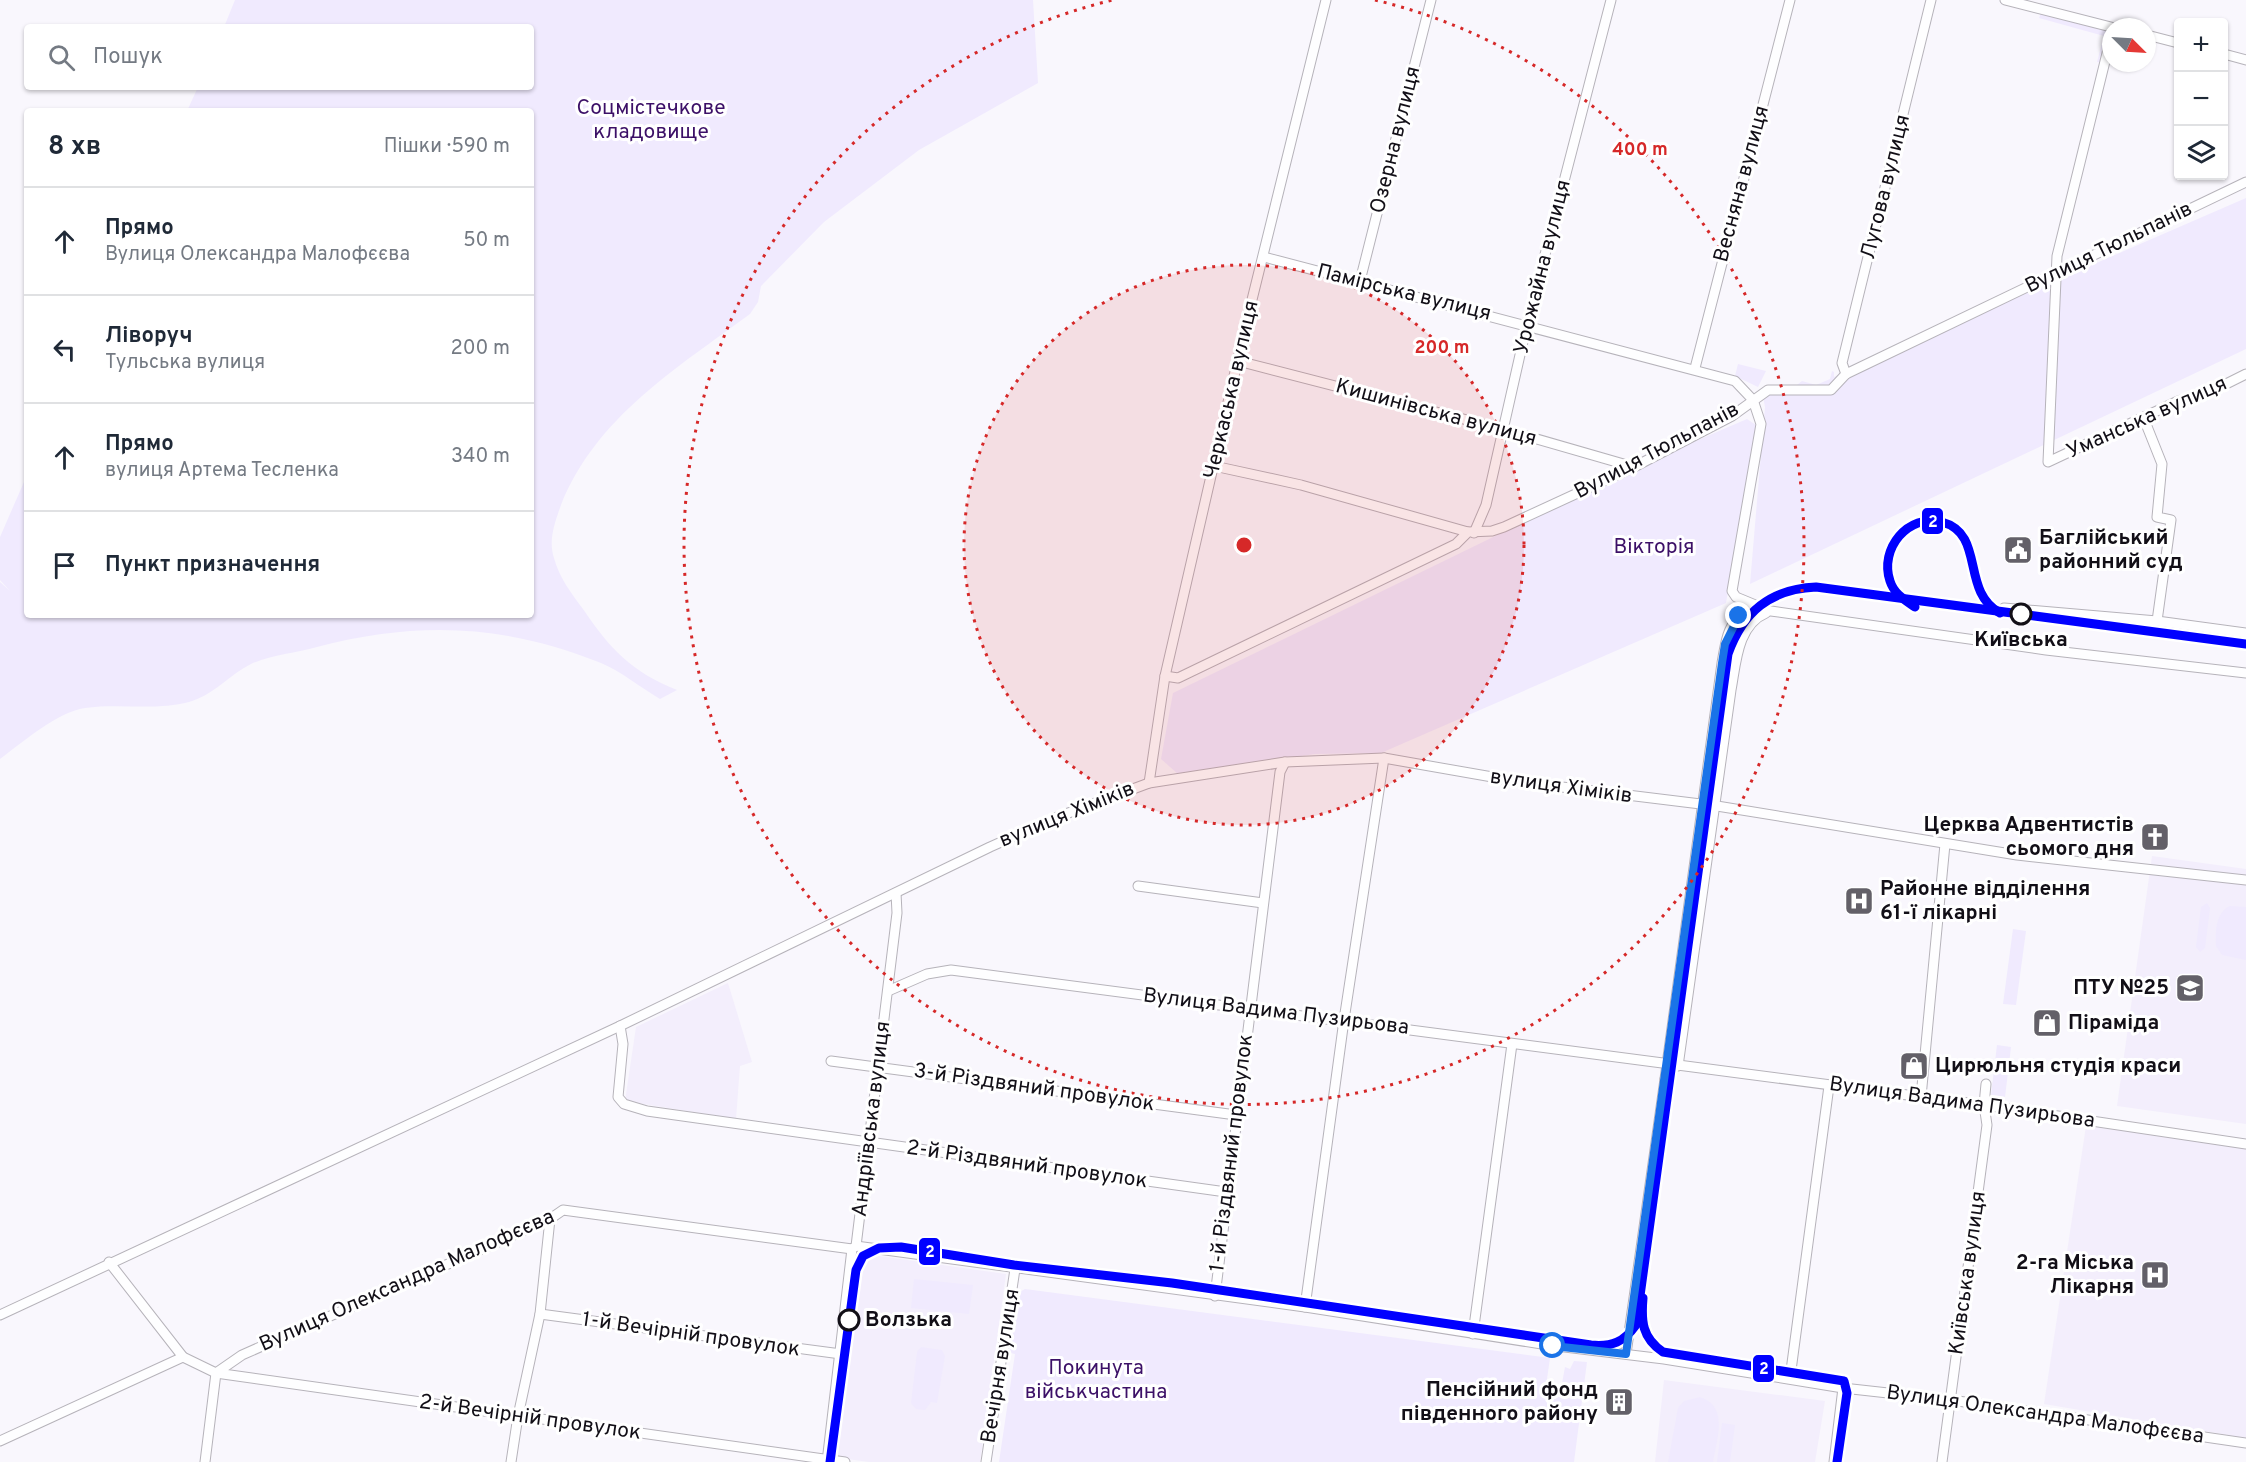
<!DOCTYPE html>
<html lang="uk">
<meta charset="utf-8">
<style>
body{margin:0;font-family:Overpass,sans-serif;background:#f6f6f7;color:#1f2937}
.controls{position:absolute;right:18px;top:18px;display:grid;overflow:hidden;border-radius:6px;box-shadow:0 2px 4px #0004}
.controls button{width:54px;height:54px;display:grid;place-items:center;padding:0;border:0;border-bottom:2px solid #e0e1e3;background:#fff;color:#1f2937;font:30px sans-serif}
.compass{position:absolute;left:2102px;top:18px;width:54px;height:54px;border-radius:50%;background:#fff;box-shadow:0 2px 4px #0004;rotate:114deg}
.stop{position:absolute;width:18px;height:18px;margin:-14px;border:4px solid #1a73e8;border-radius:50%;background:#fff}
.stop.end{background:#1a73e8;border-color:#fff;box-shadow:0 2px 6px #0008}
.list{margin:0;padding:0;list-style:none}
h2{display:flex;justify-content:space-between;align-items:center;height:78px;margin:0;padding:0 24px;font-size:26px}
h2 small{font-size:20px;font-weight:400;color:#747a83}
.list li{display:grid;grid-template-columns:39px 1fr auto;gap:18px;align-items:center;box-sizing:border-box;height:108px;padding:0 24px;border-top:2px solid #e0e1e3}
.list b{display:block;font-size:22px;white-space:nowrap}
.list p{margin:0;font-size:20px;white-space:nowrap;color:#747a83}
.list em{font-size:20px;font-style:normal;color:#747a83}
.icon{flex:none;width:33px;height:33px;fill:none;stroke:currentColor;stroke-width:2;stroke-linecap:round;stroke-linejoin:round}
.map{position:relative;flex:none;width:2246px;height:1462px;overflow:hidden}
.search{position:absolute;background:#fff;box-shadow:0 2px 4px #0004;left:24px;top:24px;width:510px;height:66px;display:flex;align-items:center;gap:15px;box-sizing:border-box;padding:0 21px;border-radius:6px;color:#747a83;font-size:22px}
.panel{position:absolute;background:#fff;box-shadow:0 2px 4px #0004;left:24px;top:108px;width:510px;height:510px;border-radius:6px}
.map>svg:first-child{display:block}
.built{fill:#f3eefc}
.green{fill:#f0eafe}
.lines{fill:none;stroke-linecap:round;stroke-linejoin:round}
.minor-casing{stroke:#b6b3ba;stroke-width:11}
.minor{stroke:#fefeff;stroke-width:9}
.tram-1-casing{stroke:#fff;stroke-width:14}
.tram-1{stroke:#00f;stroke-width:9}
.route{stroke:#1a73e8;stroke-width:8}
.ring{fill:none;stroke:#d62828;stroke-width:3;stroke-dasharray:3 6}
.stop-dot{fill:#fff;stroke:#120f17;stroke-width:3}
.labels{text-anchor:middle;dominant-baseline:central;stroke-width:6;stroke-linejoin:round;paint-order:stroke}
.park-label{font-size:21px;fill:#3c1067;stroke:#fff}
.street-label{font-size:21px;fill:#120f17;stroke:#fff}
.poi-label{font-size:21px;font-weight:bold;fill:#120f17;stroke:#fff;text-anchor:start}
.stop-label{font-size:21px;font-weight:bold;fill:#120f17;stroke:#fff}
.centre{fill:#d62828;stroke:#fff;stroke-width:3}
.ring-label{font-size:18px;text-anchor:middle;font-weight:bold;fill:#d62828;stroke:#fff;stroke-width:6;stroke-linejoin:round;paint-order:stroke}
.line-badge{stroke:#fff;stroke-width:2}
.badge-label{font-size:16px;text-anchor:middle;font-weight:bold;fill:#fff}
</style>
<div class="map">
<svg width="2246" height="1462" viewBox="0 0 2246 1462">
<rect width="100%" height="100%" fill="#f9f7fd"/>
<g class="built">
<path d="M 2152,856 L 2246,869 L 2246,1124 L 2117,1106 Z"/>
<path d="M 728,983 L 752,1062 L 740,1066 L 736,1119 L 625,1101 L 636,1027 Z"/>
<path d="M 2086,1126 L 2246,1146 L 2246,1438 L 2044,1404 Z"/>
<path d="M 879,1256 L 1006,1274 L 980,1462 L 869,1462 L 833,1457 L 860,1273 L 867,1260 Z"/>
<path d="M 1664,1380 L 1825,1401 L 1815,1462 L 1655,1462 Z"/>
</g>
<g class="green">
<path d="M 235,0 L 1033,0 L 1038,83 L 919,150 L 824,222 L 761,286 L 758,302 L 750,314 C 677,368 596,417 561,505 C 555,522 548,540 554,558 C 559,577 571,593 583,609 C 610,649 632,672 677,690 L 660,699 C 641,688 621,671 601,663 C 505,624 417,621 317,647 C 296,653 270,655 251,664 C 229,675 214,695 189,702 C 156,711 119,703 85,708 C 57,712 23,742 0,759 L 0,582 L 10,591 L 0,580 L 0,537 L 27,475 L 27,615 L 531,615 L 531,111 L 187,111 L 198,87 L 531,87 L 531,27 L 224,27 Z"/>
<path d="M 2041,13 L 2106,28 L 2108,37 L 2102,63 L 2097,62 L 2104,36 L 2039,18 Z"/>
<path d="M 2246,198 L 2246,349 L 1750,584 L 1765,407 L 1763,396 L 1793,388 L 1802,381 L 1816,385 L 1830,379 L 1832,371 L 1834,372 L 1834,377 Z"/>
<path d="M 1738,364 L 1766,371 L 1758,387 L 1735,376 Z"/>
<path d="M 1747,419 L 1756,425 L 1726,603 L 1381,753 L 1315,754 L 1178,774 L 1161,759 L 1173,693 L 1647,462 Z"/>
<path d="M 2207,903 L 2210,908 L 2205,948 L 2200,952 L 2196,947 L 2201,907 Z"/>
<path d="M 2230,906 L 2246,907 L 2246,960 L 2222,955 L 2216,946 C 2215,931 2216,912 2230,906 Z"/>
<path d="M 2013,929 L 2026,931 L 2016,1005 L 2003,1004 Z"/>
<path d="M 1997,1045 L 2011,1047 L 2005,1097 L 1991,1095 Z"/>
<path d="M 914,1279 L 973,1285 L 969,1314 L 911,1308 Z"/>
<path d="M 1025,1289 L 1550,1358 L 1546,1386 L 1561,1389 L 1565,1367 L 1570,1369 L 1574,1361 L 1587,1362 L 1574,1462 L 999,1462 L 1015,1354 L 1006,1352 L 1016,1294 Z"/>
<path d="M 921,1347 L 942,1350 L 945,1356 L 937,1403 L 931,1402 L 925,1410 L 916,1409 L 911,1403 L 917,1352 Z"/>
<path d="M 1700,1397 C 1729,1406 1717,1439 1713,1462 L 1668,1462 L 1678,1408 L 1684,1401 Z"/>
<path d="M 1722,1423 L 1735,1425 L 1730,1462 L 1717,1462 Z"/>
</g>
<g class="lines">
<g class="minor-casing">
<g id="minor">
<path d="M 2005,0 L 2111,27"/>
<path d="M 2147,35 L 2178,43"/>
<path d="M 2111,37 L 2057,256 L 2048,462 L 2178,401 L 2214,390 L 2246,374"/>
<path d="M 2224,54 L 2246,60"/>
<path d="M 1264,257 L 1735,381 L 1753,400 L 1761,424 L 1732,591 L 1736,597 L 1765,609"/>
<path d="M 1360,281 L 1431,0"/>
<path d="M 1238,361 L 1502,429 L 1634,467"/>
<path d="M 1695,368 L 1790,0"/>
<path d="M 1846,374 L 1842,363 L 1931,0"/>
<path d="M 2144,419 L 2162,464 L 2157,517 L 2171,520 L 2157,621"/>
<path d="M 1214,466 L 1301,485 L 1468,532"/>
<path d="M 1474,533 L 1486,505 L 1527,324 L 1611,0"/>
<path d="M 2004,608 L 2157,621 L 2246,633"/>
<path d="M 1165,676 L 1178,678 L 1456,544 L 1468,532 L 1492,531 L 1504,527 L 1634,467 L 1732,416 L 1768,390 L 1831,390 L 1846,374 L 2246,182"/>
<path d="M 1149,783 L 1165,676 L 1246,324 L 1326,0"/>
<path d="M 1138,886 L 1263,903"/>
<path d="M 888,991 L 927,974 L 951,970 L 1984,1105 L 2246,1144"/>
<path d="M 620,1026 L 623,1044 L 618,1097 L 624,1104 L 647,1111 L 1226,1192"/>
<path d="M 831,1061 L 1236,1115"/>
<path d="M 1678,1066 L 1731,690 C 1736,664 1737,625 1766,613"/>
<path d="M 1665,1079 L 1722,663 C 1728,627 1731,610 1771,611 L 2046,650 L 2246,673"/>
<path d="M 1921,1097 L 1945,844"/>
<path d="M 856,1246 L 1305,1307 L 1548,1345 L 1664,1359 L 1843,1388 L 1951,1400 L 2246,1443"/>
<path d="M 109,1262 L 183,1357 L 216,1373 L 845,1462"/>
<path d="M 1215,1296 L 1280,772 L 1285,762"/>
<path d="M 1305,1307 L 1344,1020 L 1384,758"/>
<path d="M 540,1314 L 841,1354"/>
<path d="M 0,1315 L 620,1026 L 990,847 L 1055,818 L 1149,783 L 1285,762 L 1384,758 L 1521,782 L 1717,806 L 2017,855 L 2246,880"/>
<path d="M 1473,1334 L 1512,1044"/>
<path d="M 1626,1354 L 1665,1079 L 1668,1076"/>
<path d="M 216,1373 L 242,1355 L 550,1219 L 563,1210 L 852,1249"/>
<path d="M 1790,1378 L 1829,1086"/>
<path d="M 0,1441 L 183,1357"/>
<path d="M 205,1462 L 216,1373"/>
<path d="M 511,1462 L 518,1416 L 540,1314 L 550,1219"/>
<path d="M 827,1462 L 852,1249 L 856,1246 L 897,913 L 896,893"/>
<path d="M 986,1462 L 1015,1269"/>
<path d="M 1834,1462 L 1843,1388"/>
<path d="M 1942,1462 L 1987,1125 L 1984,1105 L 1986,1084"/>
</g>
</g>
<use href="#minor" class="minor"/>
<g class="tram-1-casing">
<g id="tram-1">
<path d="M 1915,607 C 1905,600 1894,594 1890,581 C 1879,549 1908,513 1942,522 C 1986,534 1960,591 2000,613"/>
<path d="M 1643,1298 C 1641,1321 1642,1338 1663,1352 L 1844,1381 L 1847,1393 L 1837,1462"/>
<path d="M 830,1462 L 856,1270 L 863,1256 L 879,1248 L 901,1247 L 1014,1265 L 1172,1283 L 1591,1345 C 1612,1347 1624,1342 1636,1325 L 1728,654 C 1743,612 1770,589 1816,587 L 2246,644"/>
</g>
</g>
<use href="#tram-1" class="tram-1"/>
</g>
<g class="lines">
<path class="route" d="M 1553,1346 L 1626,1354 L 1722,663 L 1725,644 L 1739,616"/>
</g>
<circle cx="1244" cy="545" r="280" fill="#d62828" fill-opacity=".12"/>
<g class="ring">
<circle cx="1244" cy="545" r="280"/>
<path d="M1375 0A560 560 0 1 1 1113 0"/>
</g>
<defs>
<g id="civic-square" transform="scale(1.5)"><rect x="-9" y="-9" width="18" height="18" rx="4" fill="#636068" stroke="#fff"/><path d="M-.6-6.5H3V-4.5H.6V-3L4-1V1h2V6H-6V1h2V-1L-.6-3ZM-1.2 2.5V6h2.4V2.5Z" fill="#fff"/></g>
<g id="church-square" transform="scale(1.5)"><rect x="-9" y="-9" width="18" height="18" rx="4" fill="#636068" stroke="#fff"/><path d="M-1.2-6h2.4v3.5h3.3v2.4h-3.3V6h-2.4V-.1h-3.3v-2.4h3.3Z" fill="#fff"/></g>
<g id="hospital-square" transform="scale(1.5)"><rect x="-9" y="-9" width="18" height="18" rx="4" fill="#636068" stroke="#fff"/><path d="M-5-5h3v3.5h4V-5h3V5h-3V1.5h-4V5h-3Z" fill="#fff"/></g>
<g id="university-square" transform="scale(1.5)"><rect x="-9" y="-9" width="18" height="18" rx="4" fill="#636068" stroke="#fff"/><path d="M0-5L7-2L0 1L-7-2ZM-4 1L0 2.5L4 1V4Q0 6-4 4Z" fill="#fff"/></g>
<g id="shop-square" transform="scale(1.5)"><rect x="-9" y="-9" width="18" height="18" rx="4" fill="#636068" stroke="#fff"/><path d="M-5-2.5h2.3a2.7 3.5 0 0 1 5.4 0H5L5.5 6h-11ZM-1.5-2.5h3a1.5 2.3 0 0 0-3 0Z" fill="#fff"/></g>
<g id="building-square" transform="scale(1.5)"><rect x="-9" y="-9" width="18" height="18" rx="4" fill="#636068" stroke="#fff"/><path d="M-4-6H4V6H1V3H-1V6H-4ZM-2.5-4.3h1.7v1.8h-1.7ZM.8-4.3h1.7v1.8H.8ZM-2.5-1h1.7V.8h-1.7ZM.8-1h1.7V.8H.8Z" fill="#fff"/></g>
</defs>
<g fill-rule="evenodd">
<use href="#civic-square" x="2018" y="550"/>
<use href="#church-square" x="2155" y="837"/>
<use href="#hospital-square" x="1859" y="901"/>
<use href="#university-square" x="2190" y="988"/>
<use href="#shop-square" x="2047" y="1023"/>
<use href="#shop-square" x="1914" y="1066"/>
<use href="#hospital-square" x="2155" y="1275"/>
<use href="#building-square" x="1619" y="1402"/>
</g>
<g class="stop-dot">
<circle cx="2021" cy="614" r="10"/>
<circle cx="849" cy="1320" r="10"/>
</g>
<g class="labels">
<g class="park-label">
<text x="651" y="108">Соцмістечкове<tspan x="651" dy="24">кладовище</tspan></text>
<text x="1654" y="547">Вікторія</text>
<text x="1096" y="1368">Покинута<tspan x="1096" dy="24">військчастина</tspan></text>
</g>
<g class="street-label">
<text transform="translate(1396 140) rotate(-76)">Озерна вулиця</text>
<text transform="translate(1742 184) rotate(-75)">Весняна вулиця</text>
<text transform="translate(1886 187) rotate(-76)">Лугова вулиця</text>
<text transform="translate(2109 248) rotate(-26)">Вулиця Тюльпанів</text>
<text transform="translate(1543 267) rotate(-76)">Урожайна вулиця</text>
<text transform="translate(1404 293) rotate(14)">Памірська вулиця</text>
<text transform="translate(1232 390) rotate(-77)">Черкаська вулиця</text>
<text transform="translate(1436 413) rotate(15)">Кишинівська вулиця</text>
<text transform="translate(2147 418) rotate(-24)">Уманська вулиця</text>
<text transform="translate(1657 451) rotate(-28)">Вулиця Тюльпанів</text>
<text transform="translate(1561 787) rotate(8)">вулиця Хіміків</text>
<text transform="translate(1067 815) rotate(-22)">вулиця Хіміків</text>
<text transform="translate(1276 1012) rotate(7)">Вулиця Вадима Пузирьова</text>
<text transform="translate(1034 1088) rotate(8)">3-й Різдвяний провулок</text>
<text transform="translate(1962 1103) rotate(8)">Вулиця Вадима Пузирьова</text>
<text transform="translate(872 1119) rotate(-83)">Андріївська вулиця</text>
<text transform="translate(1232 1153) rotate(-83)">1-й Різдвяний провулок</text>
<text transform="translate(1027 1165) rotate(8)">2-й Різдвяний провулок</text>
<text transform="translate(1968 1273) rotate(-82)">Київська вулиця</text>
<text transform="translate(407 1281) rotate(-24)">Вулиця Олександра Малофєєва</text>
<text transform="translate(691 1335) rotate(8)">1-й Вечірній провулок</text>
<text transform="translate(1001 1366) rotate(-81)">Вечірня вулиця</text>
<text transform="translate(2045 1415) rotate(8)">Вулиця Олександра Малофєєва</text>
<text transform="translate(530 1418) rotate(8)">2-й Вечірній провулок</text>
</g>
<g class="poi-label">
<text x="2039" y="538">Баглійський<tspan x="2039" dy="24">районний суд</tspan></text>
<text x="2134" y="825" text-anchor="end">Церква Адвентистів<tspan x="2134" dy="24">сьомого дня</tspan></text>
<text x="1880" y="889">Районне відділення<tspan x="1880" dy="24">61-ї лікарні</tspan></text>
<text x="2169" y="988" text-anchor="end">ПТУ №25</text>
<text x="2068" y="1023">Піраміда</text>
<text x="1935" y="1066">Цирюльня студія краси</text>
<text x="2134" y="1263" text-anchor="end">2-га Міська<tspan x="2134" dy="24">Лікарня</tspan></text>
<text x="1598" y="1390" text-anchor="end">Пенсійний фонд<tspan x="1598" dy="24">південного району</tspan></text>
</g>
<g class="stop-label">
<text x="2021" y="640">Київська</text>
<text x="865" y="1320" text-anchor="start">Волзька</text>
</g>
</g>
<circle cx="1244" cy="545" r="9" class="centre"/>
<g class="ring-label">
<text x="1640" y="155">400 m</text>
<text x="1442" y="353">200 m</text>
</g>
<g class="line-badge">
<rect x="1921" y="507" width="23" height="28" rx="6" fill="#00f"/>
<rect x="918" y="1237" width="23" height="29" rx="6" fill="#00f"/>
<rect x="1752" y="1354" width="23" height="29" rx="6" fill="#00f"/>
</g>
<g class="badge-label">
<text x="1933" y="527">2</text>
<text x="930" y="1257">2</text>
<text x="1764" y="1374">2</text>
</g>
</svg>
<div class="controls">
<button>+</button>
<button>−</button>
<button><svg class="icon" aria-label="layers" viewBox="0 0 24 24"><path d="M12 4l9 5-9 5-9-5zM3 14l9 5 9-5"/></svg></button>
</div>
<svg class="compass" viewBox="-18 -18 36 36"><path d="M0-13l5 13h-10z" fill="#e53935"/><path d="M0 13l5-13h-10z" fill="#747a83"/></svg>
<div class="stop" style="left:1553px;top:1346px"></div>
<div class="stop end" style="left:1739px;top:616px"></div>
<div class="search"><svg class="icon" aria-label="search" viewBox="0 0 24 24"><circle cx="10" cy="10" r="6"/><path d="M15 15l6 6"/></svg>Пошук</div>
<section class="panel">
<h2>8 хв<small>Пішки · 590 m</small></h2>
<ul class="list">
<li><svg class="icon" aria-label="ahead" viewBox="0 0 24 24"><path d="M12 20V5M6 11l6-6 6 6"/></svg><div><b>Прямо</b><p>Вулиця Олександра Малофєєва</p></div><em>50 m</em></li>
<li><svg class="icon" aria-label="left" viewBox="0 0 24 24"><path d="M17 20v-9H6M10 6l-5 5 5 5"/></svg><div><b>Ліворуч</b><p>Тульська вулиця</p></div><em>200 m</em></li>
<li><svg class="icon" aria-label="ahead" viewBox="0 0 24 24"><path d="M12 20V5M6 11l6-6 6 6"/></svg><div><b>Прямо</b><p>вулиця Артема Тесленка</p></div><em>340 m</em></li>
<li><svg class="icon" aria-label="arrive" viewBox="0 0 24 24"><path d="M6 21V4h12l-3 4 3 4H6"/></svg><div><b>Пункт призначення</b></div></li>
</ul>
</section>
</div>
